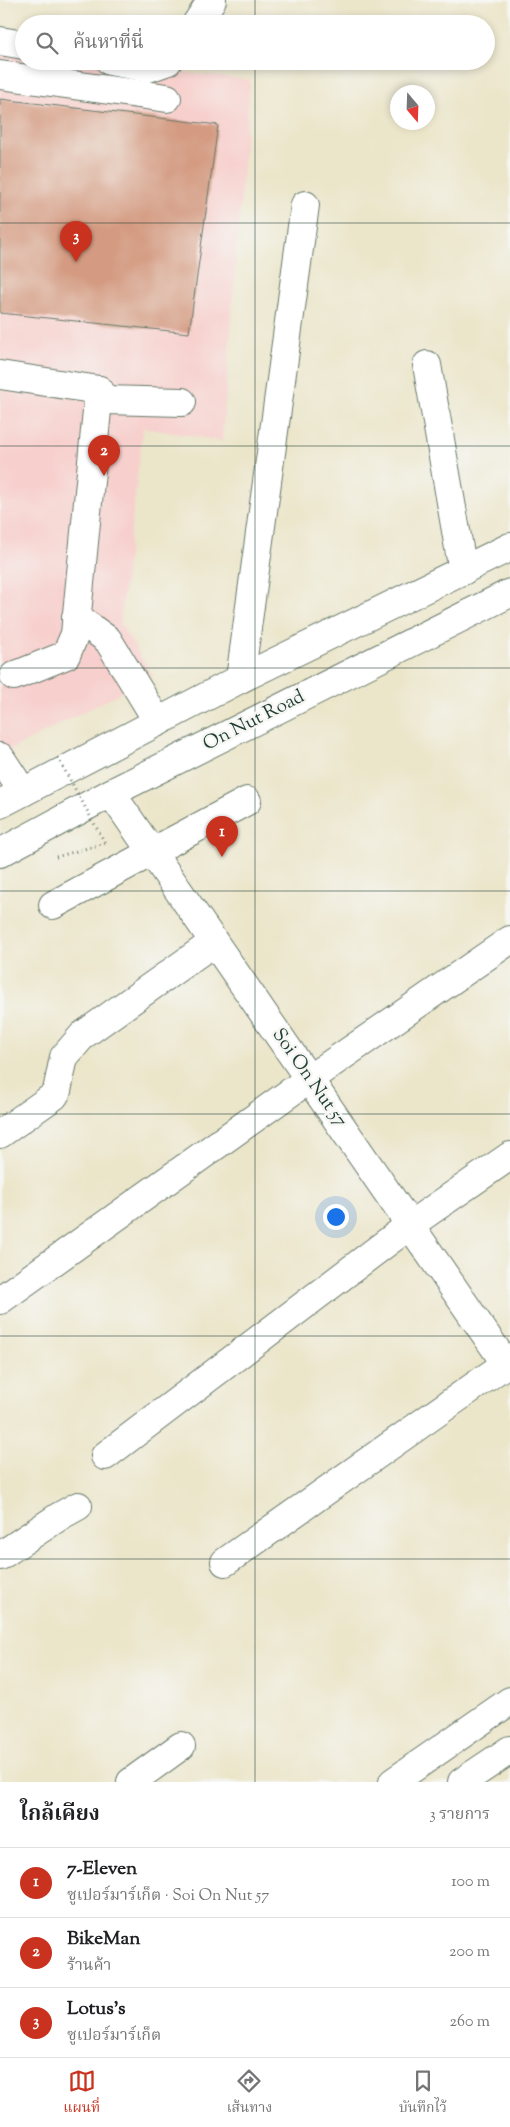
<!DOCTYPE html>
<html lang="th">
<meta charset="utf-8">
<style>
body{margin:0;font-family:"Sorts Mill Goudy","Noto Serif Thai",serif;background:#f2f2f2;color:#202124}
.compass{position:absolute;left:390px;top:85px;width:45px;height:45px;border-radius:50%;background:#fff;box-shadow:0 2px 8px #0003;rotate:161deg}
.you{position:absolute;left:335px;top:1216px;width:18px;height:18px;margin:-12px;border:4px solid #fff;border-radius:50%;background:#1a73e8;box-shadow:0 0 0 8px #1a73e833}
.badge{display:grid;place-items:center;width:32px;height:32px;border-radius:50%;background:#c8321e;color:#fff;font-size:16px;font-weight:700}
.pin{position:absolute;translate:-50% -41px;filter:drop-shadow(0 1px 2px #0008)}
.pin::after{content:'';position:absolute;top:26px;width:18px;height:15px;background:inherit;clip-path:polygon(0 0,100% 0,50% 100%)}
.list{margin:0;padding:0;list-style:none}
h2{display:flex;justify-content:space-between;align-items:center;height:65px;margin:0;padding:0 20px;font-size:21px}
h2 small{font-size:16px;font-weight:400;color:#757577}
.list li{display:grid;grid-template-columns:32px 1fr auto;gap:15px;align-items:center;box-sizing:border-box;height:70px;padding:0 20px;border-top:1px solid #e0e0e0}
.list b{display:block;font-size:19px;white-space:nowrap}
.list p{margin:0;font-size:16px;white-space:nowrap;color:#757577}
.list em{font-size:16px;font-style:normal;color:#757577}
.icon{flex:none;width:28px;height:28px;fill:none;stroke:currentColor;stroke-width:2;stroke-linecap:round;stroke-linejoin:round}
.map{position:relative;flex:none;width:510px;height:1782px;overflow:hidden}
.search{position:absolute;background:#fff;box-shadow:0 2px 8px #0003;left:15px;right:15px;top:15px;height:55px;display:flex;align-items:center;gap:12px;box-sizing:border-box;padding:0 18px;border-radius:28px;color:#757577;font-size:19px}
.sheet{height:275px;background:#fff}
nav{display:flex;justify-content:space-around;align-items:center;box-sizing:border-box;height:70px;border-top:1px solid #e0e0e0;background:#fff;font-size:14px;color:#757577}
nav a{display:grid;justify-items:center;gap:2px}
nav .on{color:#c8321e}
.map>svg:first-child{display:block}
.built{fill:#f7d0cd}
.building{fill:#d49b82}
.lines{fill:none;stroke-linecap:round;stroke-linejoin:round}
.minor-casing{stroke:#667868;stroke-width:30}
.major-casing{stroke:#667868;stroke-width:30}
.path{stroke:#667868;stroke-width:3;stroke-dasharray:1 4;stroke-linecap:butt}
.minor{stroke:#fff;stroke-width:28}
.major{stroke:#fff;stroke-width:28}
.path-bridge{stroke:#667868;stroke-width:3;stroke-dasharray:1 4;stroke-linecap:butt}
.grid{fill:none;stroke:#1f3d34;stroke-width:1;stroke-opacity:0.55}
.labels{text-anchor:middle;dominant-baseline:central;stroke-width:5;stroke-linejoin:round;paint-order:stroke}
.street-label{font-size:19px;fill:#1f3d34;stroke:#f6f6f2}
</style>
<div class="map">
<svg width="510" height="1782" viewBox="0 0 510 1782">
<rect width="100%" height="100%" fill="#f6f6f2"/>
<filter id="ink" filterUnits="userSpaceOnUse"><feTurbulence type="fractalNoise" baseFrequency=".02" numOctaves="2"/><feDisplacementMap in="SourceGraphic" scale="10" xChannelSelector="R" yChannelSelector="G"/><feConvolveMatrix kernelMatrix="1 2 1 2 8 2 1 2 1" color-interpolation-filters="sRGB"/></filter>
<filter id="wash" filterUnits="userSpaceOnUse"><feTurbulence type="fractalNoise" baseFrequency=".0096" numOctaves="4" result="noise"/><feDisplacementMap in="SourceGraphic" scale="20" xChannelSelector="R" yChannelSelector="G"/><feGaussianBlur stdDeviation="1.12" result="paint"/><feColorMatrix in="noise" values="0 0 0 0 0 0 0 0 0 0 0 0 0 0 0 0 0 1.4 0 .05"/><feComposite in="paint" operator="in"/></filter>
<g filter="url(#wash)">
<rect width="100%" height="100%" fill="#ebe5c9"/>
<path class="built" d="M 0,51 L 24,53 L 24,61 L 89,61 L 250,80 L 222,441 L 143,428 L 120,623 L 153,676 L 6,752 L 0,743 Z"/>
<g id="blocks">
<path class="building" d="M 0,99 L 218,125 L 189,333 L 0,313 Z"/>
</g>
</g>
<g filter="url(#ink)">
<use href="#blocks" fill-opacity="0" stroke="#667868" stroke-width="1"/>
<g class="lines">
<g class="minor-casing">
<g id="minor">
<path d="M 196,24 L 212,0"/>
<path d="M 0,41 L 24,45"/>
<path d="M 110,61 L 148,68 L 168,61"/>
<path d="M 0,75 L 167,98"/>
<path d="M 427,365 L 463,571"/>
<path d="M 0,375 L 99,390 L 105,400 L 182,402"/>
<path d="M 76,617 L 108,640 L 158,722"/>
<path d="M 14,676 L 66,655 L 75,634 L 99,390"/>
<path d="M 240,679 L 305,205"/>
<path d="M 0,757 L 23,792"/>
<path d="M 111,793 L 506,1364"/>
<path d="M 53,905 L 247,801"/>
<path d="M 0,1134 L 54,1096 L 57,1091 L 64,1057 L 83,1035 L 214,942"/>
<path d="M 0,1300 L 309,1079 L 510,940"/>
<path d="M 105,1456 L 410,1225 L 510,1156"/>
<path d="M 0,1556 L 60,1516 L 78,1506"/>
<path d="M 225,1562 L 510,1361"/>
<path d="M 131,1782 L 181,1746"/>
<path d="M 393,1782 L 510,1701"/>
<path d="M 462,1782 L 510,1750"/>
</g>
</g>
<g class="major-casing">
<g id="major">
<path d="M 0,804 L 240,679 L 510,547"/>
<path d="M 0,853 L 111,793 L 510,593"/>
</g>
</g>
<path class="path" d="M 56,857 L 105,843"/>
<use href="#minor" class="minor"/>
<use href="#major" class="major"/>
<path class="path-bridge" d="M 58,758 L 105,843"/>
</g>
</g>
<path class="grid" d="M 255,0 L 255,24M 255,61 L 255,1782M 0,223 L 510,223M 0,446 L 510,446M 0,668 L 510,668M 0,891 L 510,891M 0,1114 L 510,1114M 0,1336 L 510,1336M 0,1559 L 510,1559"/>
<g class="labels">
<g class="street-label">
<text transform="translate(254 721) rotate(-27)">On Nut Road</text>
<text transform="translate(309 1078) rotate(55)">Soi On Nut 57</text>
</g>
</g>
</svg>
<svg class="compass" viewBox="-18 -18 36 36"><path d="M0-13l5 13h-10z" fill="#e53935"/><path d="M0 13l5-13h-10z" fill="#757577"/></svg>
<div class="you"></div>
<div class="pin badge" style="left:222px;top:857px">1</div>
<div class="pin badge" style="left:104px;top:476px">2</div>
<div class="pin badge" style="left:76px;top:262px">3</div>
<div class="search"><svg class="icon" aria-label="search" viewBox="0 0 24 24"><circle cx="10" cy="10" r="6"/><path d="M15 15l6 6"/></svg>ค้นหาที่นี่</div>
</div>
<section class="sheet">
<h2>ใกล้เคียง<small>3 รายการ</small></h2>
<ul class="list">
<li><span class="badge">1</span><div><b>7-Eleven</b><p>ซูเปอร์มาร์เก็ต · Soi On Nut 57</p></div><em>100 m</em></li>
<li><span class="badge">2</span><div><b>BikeMan</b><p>ร้านค้า</p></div><em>200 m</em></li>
<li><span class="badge">3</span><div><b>Lotus's</b><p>ซูเปอร์มาร์เก็ต</p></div><em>260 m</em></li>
</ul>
</section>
<nav>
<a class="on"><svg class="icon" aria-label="map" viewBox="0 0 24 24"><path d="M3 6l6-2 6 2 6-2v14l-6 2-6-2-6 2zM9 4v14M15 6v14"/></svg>แผนที่</a>
<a><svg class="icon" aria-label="directions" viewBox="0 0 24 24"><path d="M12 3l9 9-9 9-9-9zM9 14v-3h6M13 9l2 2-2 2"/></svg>เส้นทาง</a>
<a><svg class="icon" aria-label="saved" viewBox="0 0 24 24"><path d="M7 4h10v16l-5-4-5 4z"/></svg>บันทึกไว้</a>
</nav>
